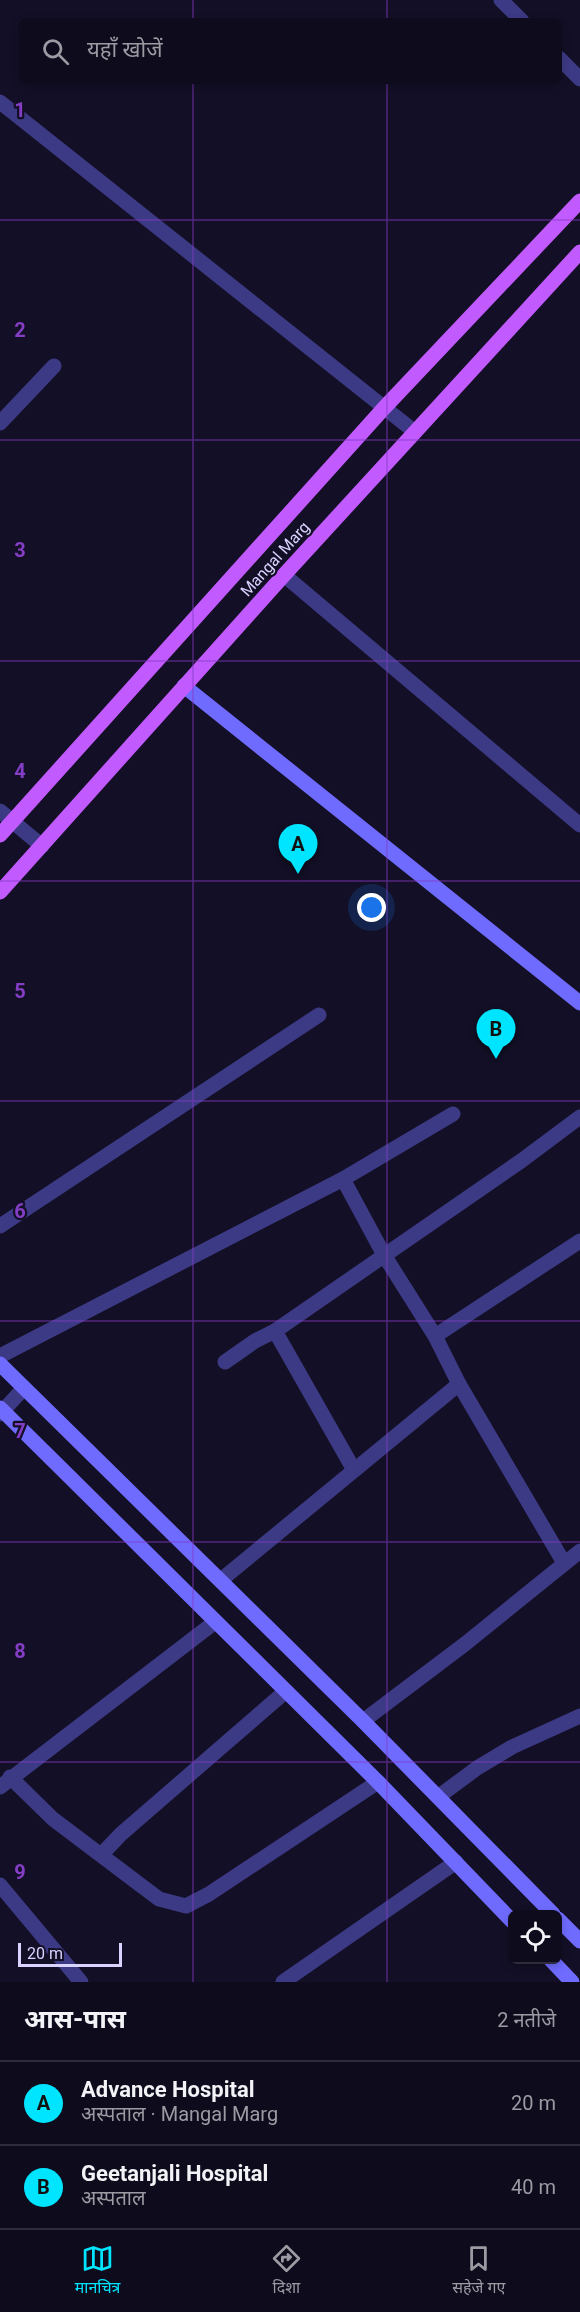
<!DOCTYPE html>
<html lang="hi">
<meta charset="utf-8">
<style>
body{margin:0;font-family:Roboto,"Noto Sans Devanagari",sans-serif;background:#1c1929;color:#f1f3f6}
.controls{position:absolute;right:18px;bottom:18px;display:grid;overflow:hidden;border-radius:9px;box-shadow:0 3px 9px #0003}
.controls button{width:54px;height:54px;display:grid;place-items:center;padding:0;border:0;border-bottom:2px solid #2e2b3b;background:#0e0b1c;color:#f1f3f6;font:30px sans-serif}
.scale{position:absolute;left:18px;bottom:15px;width:104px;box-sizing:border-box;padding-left:6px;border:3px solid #d9d4ff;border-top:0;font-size:16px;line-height:21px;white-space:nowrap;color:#d9d4ff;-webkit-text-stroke:4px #130f26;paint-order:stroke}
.you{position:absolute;left:372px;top:908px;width:21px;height:21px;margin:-15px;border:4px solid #fff;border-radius:50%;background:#1a73e8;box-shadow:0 0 0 9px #1a73e833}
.badge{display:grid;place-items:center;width:39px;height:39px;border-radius:50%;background:#00e5ff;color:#111;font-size:20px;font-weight:700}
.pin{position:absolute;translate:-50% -50px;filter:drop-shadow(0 2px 3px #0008)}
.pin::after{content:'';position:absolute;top:32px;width:21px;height:18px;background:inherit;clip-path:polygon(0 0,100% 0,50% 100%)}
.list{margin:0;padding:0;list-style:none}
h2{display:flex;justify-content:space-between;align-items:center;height:78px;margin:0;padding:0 24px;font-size:26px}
h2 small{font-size:20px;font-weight:400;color:#9b9ba3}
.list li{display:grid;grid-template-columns:39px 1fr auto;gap:18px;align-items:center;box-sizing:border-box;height:84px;padding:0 24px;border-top:2px solid #2e2b3b}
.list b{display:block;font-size:22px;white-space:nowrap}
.list p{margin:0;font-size:20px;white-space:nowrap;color:#9b9ba3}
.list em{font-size:20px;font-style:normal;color:#9b9ba3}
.icon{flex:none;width:33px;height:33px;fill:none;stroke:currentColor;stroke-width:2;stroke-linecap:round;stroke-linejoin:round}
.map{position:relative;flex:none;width:580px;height:1982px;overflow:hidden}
.search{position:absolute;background:#0e0b1c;box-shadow:0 3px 9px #0003;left:18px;right:18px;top:18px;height:66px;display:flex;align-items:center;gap:15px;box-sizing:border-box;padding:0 21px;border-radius:9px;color:#9b9ba3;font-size:22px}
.sheet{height:246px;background:#0e0b1c}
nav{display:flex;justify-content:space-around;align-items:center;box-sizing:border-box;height:84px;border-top:2px solid #2e2b3b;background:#0e0b1c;font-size:16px;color:#9b9ba3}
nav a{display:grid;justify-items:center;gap:3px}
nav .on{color:#00e5ff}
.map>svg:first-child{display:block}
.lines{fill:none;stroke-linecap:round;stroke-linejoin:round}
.lane{stroke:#3d3a85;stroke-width:15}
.street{stroke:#3d3a85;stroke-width:15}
.secondary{stroke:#6f6bff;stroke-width:15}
.primary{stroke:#c25bff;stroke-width:15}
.grid{fill:none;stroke:#843dc5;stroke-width:1.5;stroke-opacity:0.55}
.labels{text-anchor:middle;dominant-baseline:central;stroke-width:4.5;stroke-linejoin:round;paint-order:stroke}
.street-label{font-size:16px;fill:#d9d4ff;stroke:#130f26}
.grid-label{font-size:20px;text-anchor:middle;font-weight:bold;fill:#843dc5;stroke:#130f26;stroke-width:4.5;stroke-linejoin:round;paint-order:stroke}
</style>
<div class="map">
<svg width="580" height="1982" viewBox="0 0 580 1982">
<rect width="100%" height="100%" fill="#130f26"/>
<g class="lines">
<g class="lane">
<path d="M 0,102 L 415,432"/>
<path d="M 0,423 L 54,366"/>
<path d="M 0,811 L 42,846"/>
<path d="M 0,1226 L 319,1015"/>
</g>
<g class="street">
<path d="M 501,0 L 522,21"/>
<path d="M 559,58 L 580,79"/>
<path d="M 284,575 L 580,825"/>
<path d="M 343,1179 L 384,1255 L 435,1336 L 459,1384 L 564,1563"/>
<path d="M 275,1331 L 354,1470"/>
<path d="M 435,1336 L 580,1241"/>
<path d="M 0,1356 L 343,1179 L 453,1114"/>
<path d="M 225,1362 L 255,1341 L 275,1331 L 521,1161 L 580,1117"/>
<path d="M 0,1414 L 24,1388"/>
<path d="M 221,1580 L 459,1384"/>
<path d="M 363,1721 L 465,1644 L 580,1551"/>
<path d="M 10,1777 L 53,1819 L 159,1899 L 186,1906 L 209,1894 L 378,1782"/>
<path d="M 0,1787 L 215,1622"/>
<path d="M 438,1797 L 477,1768 L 512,1747 L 580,1716"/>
<path d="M 101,1855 L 121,1834 L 286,1691"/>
<path d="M 0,1885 L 81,1982"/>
<path d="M 283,1982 L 456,1862"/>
</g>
<g class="secondary">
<path d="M 184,686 L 580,1003"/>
<path d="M 0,1364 L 363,1721 L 553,1914"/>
<path d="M 0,1408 L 378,1782 L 512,1921"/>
<path d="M 558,1919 L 580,1941"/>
<path d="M 551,1960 L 572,1982"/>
</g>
<g class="primary">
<path d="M 0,835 L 384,408 L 580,201"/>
<path d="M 0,892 L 284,575 L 580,252"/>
</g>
</g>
<path class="grid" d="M 193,0 L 193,21M 387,0 L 387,21M 193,81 L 193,1982M 387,81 L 387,1982M 0,220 L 580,220M 0,440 L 580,440M 0,661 L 580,661M 0,881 L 580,881M 0,1101 L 580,1101M 0,1321 L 580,1321M 0,1542 L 580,1542M 0,1762 L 580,1762"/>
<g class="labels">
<g class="street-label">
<text transform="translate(275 559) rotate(-48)">Mangal Marg</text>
</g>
</g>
<g class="grid-label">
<text x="20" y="117">1</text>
<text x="20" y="337">2</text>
<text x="20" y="557">3</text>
<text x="20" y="778">4</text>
<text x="20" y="998">5</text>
<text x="20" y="1218">6</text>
<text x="20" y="1438">7</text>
<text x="20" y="1658">8</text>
<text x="20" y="1879">9</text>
</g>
</svg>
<div class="controls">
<button><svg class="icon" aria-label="locate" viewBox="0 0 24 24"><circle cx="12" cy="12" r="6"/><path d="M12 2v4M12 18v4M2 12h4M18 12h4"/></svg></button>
</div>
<div class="scale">20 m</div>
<div class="you"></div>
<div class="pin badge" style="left:298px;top:874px">A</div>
<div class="pin badge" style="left:496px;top:1059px">B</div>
<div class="search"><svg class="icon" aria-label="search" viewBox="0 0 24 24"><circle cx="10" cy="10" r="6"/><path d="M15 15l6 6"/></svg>यहाँ खोजें</div>
</div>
<section class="sheet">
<h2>आस-पास<small>2 नतीजे</small></h2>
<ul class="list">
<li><span class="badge">A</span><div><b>Advance Hospital</b><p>अस्पताल · Mangal Marg</p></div><em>20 m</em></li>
<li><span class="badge">B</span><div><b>Geetanjali Hospital</b><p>अस्पताल</p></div><em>40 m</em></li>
</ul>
</section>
<nav>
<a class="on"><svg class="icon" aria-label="map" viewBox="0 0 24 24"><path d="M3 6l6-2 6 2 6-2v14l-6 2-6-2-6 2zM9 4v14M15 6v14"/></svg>मानचित्र</a>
<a><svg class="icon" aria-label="directions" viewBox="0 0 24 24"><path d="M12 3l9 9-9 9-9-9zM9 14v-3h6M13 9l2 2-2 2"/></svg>दिशा</a>
<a><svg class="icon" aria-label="saved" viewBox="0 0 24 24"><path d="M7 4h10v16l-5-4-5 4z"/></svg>सहेजे गए</a>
</nav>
